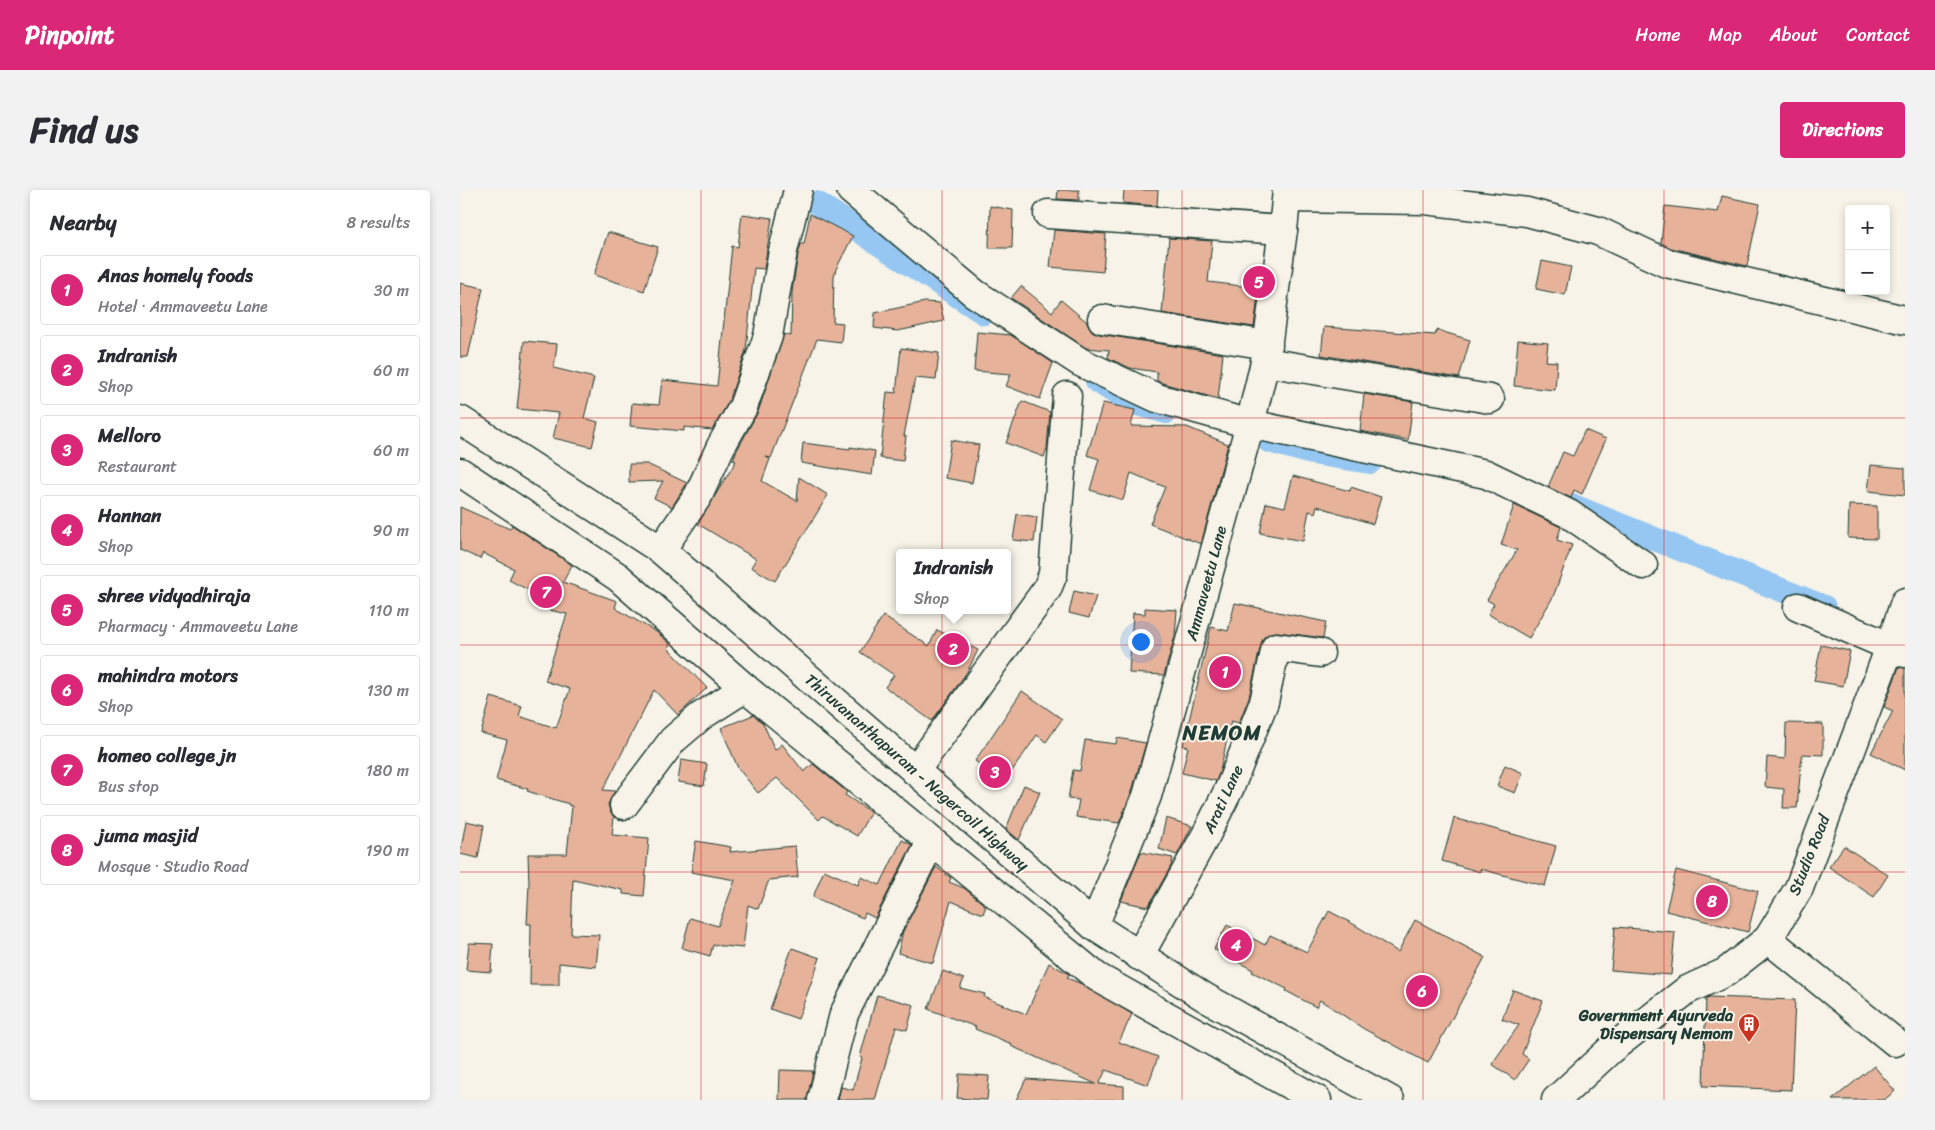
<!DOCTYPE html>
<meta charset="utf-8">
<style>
body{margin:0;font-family:Sriracha,sans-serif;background:#f2f2f3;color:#2b2b33}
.controls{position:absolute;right:15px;top:15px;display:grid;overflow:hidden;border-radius:5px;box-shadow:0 2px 8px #0003}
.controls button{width:45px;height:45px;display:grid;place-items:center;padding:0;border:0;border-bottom:1px solid #e1e1e2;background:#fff;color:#2b2b33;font:25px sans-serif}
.you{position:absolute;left:680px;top:451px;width:18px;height:18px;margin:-12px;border:4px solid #fff;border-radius:50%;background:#1a73e8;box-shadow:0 0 0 8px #1a73e833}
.badge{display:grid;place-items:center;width:32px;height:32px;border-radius:50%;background:#db2777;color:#fff;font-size:16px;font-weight:700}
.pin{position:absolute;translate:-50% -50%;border:2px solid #fff;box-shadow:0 1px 5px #0006}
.popup{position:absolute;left:436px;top:359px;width:115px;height:65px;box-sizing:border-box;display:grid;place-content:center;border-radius:5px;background:#fff;filter:drop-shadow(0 1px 4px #0005);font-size:16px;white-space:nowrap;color:#7c7c81}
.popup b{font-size:19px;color:#2b2b33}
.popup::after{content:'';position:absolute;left:50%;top:100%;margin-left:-10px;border:10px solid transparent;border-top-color:#fff}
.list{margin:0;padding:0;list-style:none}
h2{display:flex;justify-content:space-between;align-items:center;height:65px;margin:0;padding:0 20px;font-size:21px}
h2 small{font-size:16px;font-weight:400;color:#7c7c81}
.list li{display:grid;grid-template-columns:32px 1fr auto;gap:15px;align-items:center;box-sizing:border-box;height:70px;margin:0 10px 10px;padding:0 10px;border:1px solid #e1e1e2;border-radius:5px}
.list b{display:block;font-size:19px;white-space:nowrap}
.list p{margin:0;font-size:16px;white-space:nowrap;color:#7c7c81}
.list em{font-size:16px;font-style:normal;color:#7c7c81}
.map{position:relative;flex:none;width:1445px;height:910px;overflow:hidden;border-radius:5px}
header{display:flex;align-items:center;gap:30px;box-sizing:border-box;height:70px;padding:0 25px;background:#db2777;color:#fff}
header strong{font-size:24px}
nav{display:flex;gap:28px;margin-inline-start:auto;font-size:18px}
.intro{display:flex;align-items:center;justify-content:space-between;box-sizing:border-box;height:120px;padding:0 30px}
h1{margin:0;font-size:35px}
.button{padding:12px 22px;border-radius:5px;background:#db2777;color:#fff;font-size:18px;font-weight:700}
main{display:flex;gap:30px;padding:0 30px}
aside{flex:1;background:#fff;border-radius:5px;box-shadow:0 2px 8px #0003}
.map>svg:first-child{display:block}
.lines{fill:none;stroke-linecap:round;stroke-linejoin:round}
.canal{stroke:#96c7f2;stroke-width:24}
.building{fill:#e7b29a;stroke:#1f3d34}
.minor-casing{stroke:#1f3d34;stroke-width:31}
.major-casing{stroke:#1f3d34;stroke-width:31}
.minor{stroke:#f7f3e8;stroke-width:28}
.major{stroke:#f7f3e8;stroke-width:28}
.grid{fill:none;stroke:#d62828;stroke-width:1;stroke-opacity:0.55}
.labels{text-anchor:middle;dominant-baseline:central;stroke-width:4;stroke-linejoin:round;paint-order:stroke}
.street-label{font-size:16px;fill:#1f3d34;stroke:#f7f3e8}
.poi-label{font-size:16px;font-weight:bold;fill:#1f3d34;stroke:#f7f3e8;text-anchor:end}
.district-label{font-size:21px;font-weight:bold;letter-spacing:1px;fill:#1f3d34;stroke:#f7f3e8}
</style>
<header>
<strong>Pinpoint</strong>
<nav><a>Home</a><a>Map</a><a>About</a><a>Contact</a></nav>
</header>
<div class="intro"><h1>Find us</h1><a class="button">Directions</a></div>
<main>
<aside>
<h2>Nearby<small>8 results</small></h2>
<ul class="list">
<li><span class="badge">1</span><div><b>Anas homely foods</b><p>Hotel · Ammaveetu Lane</p></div><em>30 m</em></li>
<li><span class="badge">2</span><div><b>Indranish</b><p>Shop</p></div><em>60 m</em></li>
<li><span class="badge">3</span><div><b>Melloro</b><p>Restaurant</p></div><em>60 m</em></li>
<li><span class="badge">4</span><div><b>Hannan</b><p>Shop</p></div><em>90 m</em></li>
<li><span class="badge">5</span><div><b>shree vidyadhiraja</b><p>Pharmacy · Ammaveetu Lane</p></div><em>110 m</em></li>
<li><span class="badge">6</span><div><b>mahindra motors</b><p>Shop</p></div><em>130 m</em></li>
<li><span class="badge">7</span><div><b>homeo college jn</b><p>Bus stop</p></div><em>180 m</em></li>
<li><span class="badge">8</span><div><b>juma masjid</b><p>Mosque · Studio Road</p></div><em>190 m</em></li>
</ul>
</aside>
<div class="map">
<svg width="1445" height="910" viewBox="0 0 1445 910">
<rect width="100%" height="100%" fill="#f7f3e8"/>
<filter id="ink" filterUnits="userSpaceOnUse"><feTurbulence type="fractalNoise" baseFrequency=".02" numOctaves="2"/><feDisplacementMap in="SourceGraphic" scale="10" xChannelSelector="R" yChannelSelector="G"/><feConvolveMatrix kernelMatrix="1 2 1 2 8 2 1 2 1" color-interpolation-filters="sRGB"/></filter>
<g filter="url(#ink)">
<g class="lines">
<g class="canal">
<path d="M 357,13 L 524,123"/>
<path d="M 637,191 L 670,212 L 706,222"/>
<path d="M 809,251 L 852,263 L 910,272"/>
<path d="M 1103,312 L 1364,417"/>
</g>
</g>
<g class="building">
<path d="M 598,0 L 619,0 L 619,10 L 597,9 Z"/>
<path d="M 664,0 L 698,0 L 697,16 L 663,13 Z"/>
<path d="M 1262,6 L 1300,14 L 1287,76 L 1211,58 L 1201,53 L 1205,16 L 1258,22 Z"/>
<path d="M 530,16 L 553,20 L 552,58 L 529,58 Z"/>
<path d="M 282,24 L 312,28 L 304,79 L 294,78 L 286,160 L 269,211 L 252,240 L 224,237 L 224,241 L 170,236 L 172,213 L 199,215 L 202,190 L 257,196 L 272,56 L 278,57 Z"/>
<path d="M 350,24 L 393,46 L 376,79 L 374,86 L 373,132 L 383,133 L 381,152 L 357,149 L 311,268 L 306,267 L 310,269 L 302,291 L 337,311 L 339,287 L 368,305 L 315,391 L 291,377 L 296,369 L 238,334 L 276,271 L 273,270 L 276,262 L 298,222 L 324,144 L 331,146 L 332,102 L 338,64 L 341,54 L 344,54 Z"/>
<path d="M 594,40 L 646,44 L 643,82 L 590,77 Z"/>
<path d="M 148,42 L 198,57 L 184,101 L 134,85 Z"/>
<path d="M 709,48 L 752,51 L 748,92 L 799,98 L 794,137 L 702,123 Z"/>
<path d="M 1082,71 L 1111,77 L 1105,105 L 1076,99 Z"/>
<path d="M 0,93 L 23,98 L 8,167 L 0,167 Z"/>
<path d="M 561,96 L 592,122 L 601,110 L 627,132 L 632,141 L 639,144 L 763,164 L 758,209 L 702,193 L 697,191 L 697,182 L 670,178 L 648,168 L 649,160 L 626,158 L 551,108 Z"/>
<path d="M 465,112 L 480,113 L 484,131 L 438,141 L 414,138 L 415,123 Z"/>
<path d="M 864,137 L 975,145 L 977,140 L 1010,150 L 999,188 L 861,165 Z"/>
<path d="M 517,142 L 551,145 L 593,173 L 580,209 L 546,196 L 551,184 L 514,181 Z"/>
<path d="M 1058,150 L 1088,153 L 1086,171 L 1097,172 L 1095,200 L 1054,196 Z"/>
<path d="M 64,151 L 97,154 L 94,178 L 134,188 L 124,228 L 138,232 L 132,257 L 93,248 L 99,223 L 57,219 Z"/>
<path d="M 441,158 L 479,163 L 476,190 L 455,188 L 444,246 L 446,246 L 443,271 L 420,268 L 427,202 L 436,203 Z"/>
<path d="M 904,204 L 953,212 L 948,250 L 900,241 Z"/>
<path d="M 562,211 L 590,222 L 587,258 L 584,267 L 546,253 Z"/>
<path d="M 643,213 L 675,220 L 671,236 L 727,237 L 768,254 L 741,354 L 690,334 L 705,297 L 671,283 L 663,310 L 630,300 L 639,269 L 627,265 Z"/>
<path d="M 1125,240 L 1146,249 L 1122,304 L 1114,300 L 1111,308 L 1088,297 L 1103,262 L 1113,266 Z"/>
<path d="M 491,250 L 519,255 L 512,293 L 485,288 Z"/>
<path d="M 343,253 L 390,259 L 390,257 L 415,261 L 412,285 L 341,273 Z"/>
<path d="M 169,274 L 187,274 L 227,293 L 212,317 L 194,308 L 203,291 L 169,292 Z"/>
<path d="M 1411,275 L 1445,278 L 1445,305 L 1408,301 Z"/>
<path d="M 833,286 L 890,301 L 891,297 L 921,307 L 913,334 L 857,316 L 855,323 L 849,321 L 843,351 L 800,343 L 806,313 L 825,317 Z"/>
<path d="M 1054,315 L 1101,337 L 1097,350 L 1112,355 L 1093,407 L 1069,448 L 1028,424 L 1034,414 L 1027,410 L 1057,360 L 1041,355 Z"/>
<path d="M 1389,315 L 1417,316 L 1417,349 L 1388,348 Z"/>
<path d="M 0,317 L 50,339 L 52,335 L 112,375 L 103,392 L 157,411 L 155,418 L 198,443 L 210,454 L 208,458 L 247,498 L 218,525 L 194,500 L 143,600 L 155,601 L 148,614 L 150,622 L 154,627 L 152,645 L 189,648 L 184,706 L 163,704 L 163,700 L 113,689 L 111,744 L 139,745 L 136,777 L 99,773 L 99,795 L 70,795 L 71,734 L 67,734 L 69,694 L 68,664 L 107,664 L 112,616 L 109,616 L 109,614 L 67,601 L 68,599 L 36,590 L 47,550 L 21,543 L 31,507 L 62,516 L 59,526 L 96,538 L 110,499 L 85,491 L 107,424 L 76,417 L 78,405 L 49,390 L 54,379 L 23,363 L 20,369 L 0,360 Z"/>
<path d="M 557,324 L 577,327 L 574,352 L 553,350 Z"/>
<path d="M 614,401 L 636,406 L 629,428 L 609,423 Z"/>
<path d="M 775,413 L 866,432 L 863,448 L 818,442 L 810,443 L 804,447 L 801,454 L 789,507 L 779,533 L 771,531 L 760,581 L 756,591 L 722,583 L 728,557 L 723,556 L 751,437 L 768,441 Z"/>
<path d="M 685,418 L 717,420 L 715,446 L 704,485 L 669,483 L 673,423 L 685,424 Z"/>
<path d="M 423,426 L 469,456 L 477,440 L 518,460 L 507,482 L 472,531 L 425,497 L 434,485 L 400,462 Z"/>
<path d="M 1361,455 L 1390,461 L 1383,496 L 1354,491 Z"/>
<path d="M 1439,477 L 1445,478 L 1445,580 L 1411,563 L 1433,521 L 1424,517 Z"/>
<path d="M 562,501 L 602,529 L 586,552 L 577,545 L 545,591 L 515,571 Z"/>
<path d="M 293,525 L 303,533 L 315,560 L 322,554 L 344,582 L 353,574 L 387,602 L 385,605 L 411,622 L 397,646 L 363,626 L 359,630 L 317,588 L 298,603 L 278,578 L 261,538 Z"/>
<path d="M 1326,533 L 1363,534 L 1363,565 L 1342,564 L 1337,618 L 1323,618 L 1324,599 L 1305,597 L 1307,567 L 1325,569 Z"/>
<path d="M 657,548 L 686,553 L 672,601 L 659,633 L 616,627 L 619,610 L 608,609 L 613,580 L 620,581 L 625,550 L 656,554 Z"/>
<path d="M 221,570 L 247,574 L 244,596 L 218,592 Z"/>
<path d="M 1045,575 L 1063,583 L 1055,603 L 1037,596 Z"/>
<path d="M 564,595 L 580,602 L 559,650 L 546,639 Z"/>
<path d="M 706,628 L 732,636 L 717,665 L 699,659 Z"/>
<path d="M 994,628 L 1096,656 L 1085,696 L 1020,679 L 1020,682 L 982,671 Z"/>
<path d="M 6,631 L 24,635 L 18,668 L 0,664 Z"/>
<path d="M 442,650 L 452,655 L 415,728 L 405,723 L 403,728 L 353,707 L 364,680 L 398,695 L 401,687 L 420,695 Z"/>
<path d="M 236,651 L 271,657 L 270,662 L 335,656 L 338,687 L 309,690 L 298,719 L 288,715 L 283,758 L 253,755 L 250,766 L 222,758 L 230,728 L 258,736 L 275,690 L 231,682 Z"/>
<path d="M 1384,656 L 1428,685 L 1414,707 L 1369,677 Z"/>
<path d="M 681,662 L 713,668 L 711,676 L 688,717 L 661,711 Z"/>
<path d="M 476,677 L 491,688 L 489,692 L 504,698 L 526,716 L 523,724 L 491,711 L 473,773 L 438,763 L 443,741 Z"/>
<path d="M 1216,680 L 1298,701 L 1288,742 L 1206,721 Z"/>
<path d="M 869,721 L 895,735 L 938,762 L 955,730 L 1025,767 L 968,873 L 904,839 L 860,810 L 856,817 L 826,801 L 827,799 L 792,782 L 793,780 L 754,759 L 767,735 L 805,755 L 810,745 L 847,762 Z"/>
<path d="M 1155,737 L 1215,742 L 1211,785 L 1151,780 Z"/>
<path d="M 9,753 L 33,754 L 31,782 L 6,780 Z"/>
<path d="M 332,758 L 360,768 L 338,829 L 310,819 Z"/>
<path d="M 589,773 L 609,784 L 607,788 L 622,794 L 672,824 L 659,852 L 698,867 L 688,895 L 646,880 L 639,894 L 664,896 L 664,910 L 556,910 L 566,889 L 636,894 L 551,856 L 552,854 L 515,839 L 516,837 L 468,819 L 483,781 L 504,789 L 500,798 L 525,804 L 524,807 L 566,824 Z"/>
<path d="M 1053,800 L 1083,811 L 1062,864 L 1069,869 L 1055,890 L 1032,874 L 1059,835 L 1042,829 Z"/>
<path d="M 417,805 L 454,815 L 447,840 L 436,837 L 415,910 L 378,910 L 381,897 L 393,900 L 402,868 L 400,867 Z"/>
<path d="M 1250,807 L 1335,810 L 1331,900 L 1243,896 L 1246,808 Z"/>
<path d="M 1414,876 L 1435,901 L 1424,910 L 1372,910 Z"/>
<path d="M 320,880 L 353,881 L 347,910 L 319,910 Z"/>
<path d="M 499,884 L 529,886 L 527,910 L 497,908 Z"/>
</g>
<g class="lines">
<g class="minor-casing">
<g id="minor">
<path d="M 391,0 L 514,103 L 620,172 L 697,208 L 790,234 L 1026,284 L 1109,324 L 1183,375"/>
<path d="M 827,8 L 965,10 L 1067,22 L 1138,41 L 1206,73 L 1445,130"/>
<path d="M 588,24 L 823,40"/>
<path d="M 642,129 L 808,155"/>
<path d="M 805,172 L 1030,209"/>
<path d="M 201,360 L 238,306 L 261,256 L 283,217 L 308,146 L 323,61 L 338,0"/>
<path d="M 1338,417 L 1445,463"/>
<path d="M 455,581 L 587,399 L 593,384 L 607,206"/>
<path d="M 164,615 L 213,550 L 241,526 L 285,498"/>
<path d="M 634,736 L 687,606 L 790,234 L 805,172 L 823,40 L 827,0"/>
<path d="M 1308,749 L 1435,852"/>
<path d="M 679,766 L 746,645 L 770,597 L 804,512 L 816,457 L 860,463"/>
<path d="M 362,910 L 384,824 L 471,652"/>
<path d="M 1096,910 L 1150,860 L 1227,800 L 1266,782 L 1308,749 L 1339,698 L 1430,457 L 1445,412"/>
</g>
</g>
<g class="major-casing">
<g id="major">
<path d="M 0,230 L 201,360 L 634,736 L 746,808 L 930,910"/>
<path d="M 0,282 L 158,387 L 285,498 L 637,787 L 857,910"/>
</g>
</g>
<use href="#minor" class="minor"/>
<use href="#major" class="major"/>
</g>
</g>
<path class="grid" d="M 241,0 L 241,910M 482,0 L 482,910M 722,0 L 722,910M 963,0 L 963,910M 1204,0 L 1204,910M 0,228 L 1445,228M 0,455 L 1445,455M 0,682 L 1445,682"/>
<defs>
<g id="building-pin" transform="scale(1.125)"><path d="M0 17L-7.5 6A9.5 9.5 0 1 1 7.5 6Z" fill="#c8321e" stroke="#f7f3e8"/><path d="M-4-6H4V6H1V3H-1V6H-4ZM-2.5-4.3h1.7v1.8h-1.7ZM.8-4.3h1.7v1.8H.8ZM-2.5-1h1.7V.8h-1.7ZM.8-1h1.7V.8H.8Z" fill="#fff"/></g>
</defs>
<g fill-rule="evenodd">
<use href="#building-pin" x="1289" y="834"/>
</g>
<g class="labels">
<g class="street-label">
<text transform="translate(746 393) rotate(-75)">Ammaveetu Lane</text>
<text transform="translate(457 582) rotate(41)">Thiruvananthapuram - Nagercoil Highway</text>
<text transform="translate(763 609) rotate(-65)">Arati Lane</text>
<text transform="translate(1349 665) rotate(-68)">Studio Road</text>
</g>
<g class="poi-label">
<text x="1273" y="825">Government Ayurveda<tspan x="1273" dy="18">Dispensary Nemom</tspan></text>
</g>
<g class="district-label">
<text x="762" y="543">NEMOM</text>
</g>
</g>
</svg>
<div class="controls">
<button>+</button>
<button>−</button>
</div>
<div class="you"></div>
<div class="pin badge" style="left:765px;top:482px">1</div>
<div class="pin badge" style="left:493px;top:459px">2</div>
<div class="popup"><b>Indranish</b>Shop</div>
<div class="pin badge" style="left:535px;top:582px">3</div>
<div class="pin badge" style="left:776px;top:755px">4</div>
<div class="pin badge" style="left:799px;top:92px">5</div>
<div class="pin badge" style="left:962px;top:801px">6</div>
<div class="pin badge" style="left:86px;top:402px">7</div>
<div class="pin badge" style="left:1252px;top:711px">8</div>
</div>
</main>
